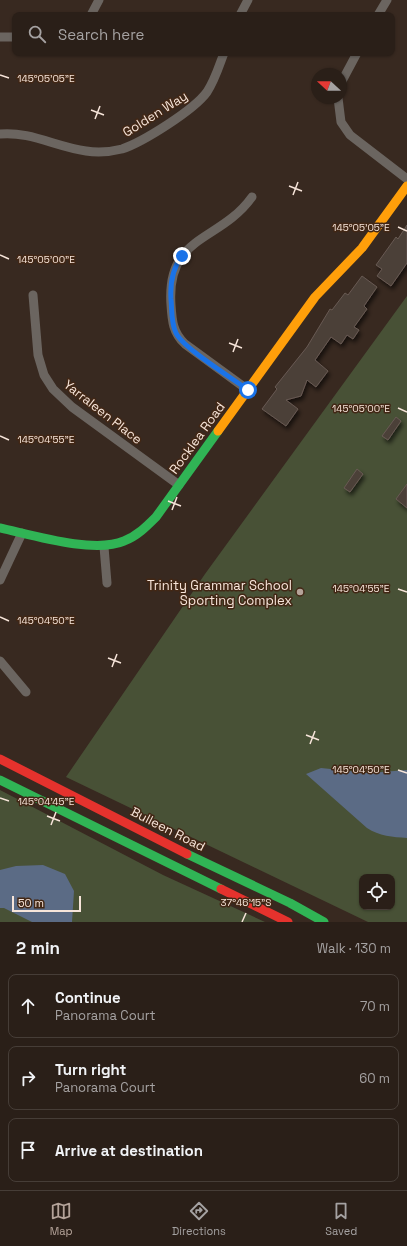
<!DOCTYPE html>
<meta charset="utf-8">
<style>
body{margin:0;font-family:"Space Grotesk",sans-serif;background:#322721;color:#f1f3f6}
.controls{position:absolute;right:12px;bottom:12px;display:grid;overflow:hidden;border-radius:8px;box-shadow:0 1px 3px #0004}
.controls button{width:36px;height:36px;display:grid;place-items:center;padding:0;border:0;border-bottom:1px solid #463d37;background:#2a1f18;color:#f1f3f6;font:20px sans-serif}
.compass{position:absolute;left:311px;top:68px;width:36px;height:36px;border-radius:50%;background:#2a1f18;box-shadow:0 1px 3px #0004;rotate:291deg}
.scale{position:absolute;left:12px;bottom:10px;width:69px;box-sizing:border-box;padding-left:4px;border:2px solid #f7e5da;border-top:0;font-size:11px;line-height:14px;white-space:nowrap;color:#f7e5da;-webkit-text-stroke:3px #422715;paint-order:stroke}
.stop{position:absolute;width:12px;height:12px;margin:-9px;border:3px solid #1a73e8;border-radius:50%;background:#fff}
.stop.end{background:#1a73e8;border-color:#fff;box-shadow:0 1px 4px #0008}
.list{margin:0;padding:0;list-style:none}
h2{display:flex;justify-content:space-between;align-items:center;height:52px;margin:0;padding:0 16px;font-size:17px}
h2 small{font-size:13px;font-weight:400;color:#a5a2a2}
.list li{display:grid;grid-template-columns:26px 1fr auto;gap:12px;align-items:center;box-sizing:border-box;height:64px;margin:0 8px 8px;padding:0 8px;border:1px solid #463d37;border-radius:8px}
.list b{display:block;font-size:15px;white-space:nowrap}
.list p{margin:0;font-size:13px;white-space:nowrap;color:#a5a2a2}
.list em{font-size:13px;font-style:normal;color:#a5a2a2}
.icon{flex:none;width:22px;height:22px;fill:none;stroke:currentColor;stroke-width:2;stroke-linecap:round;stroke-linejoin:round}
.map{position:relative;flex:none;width:407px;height:922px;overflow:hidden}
.search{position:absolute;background:#2a1f18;box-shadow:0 1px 3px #0004;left:12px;right:12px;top:12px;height:44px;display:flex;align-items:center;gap:10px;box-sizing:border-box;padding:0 14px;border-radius:8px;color:#a5a2a2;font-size:15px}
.sheet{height:268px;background:#2a1f18}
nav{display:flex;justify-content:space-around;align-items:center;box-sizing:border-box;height:56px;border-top:1px solid #463d37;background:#2a1f18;font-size:11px;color:#a5a2a2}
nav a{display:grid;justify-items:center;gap:2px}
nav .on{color:#b4a399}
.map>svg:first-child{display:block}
.green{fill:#485136;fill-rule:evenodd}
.water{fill:#5b6b85}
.building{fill:#4b3f38;stroke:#685a53;filter:url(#shadow)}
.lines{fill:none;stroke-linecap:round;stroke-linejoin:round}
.street{stroke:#6b6560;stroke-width:9}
.fast{stroke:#30b455;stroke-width:9}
.slow{stroke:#ff9f0a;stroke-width:9}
.jam{stroke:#e5322d;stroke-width:9}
.route{stroke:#1a73e8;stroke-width:5}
.ticks{fill:none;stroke:#f7e5da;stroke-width:1.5}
.poi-dot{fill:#b4a399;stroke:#422715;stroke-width:1.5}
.labels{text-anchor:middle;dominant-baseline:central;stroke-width:3;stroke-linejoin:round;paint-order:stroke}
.street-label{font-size:13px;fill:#f7e5da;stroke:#422715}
.poi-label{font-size:13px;fill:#f7e5da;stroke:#422715;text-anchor:end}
.ticks-label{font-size:10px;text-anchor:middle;fill:#f7e5da;stroke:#422715;stroke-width:3;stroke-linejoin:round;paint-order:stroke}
</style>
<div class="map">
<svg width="407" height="922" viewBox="0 0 407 922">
<defs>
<filter id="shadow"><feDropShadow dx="2" dy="3.5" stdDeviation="2" flood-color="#0009"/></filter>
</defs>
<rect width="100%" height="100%" fill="#382920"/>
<g class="green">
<path d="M 407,296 L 407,922 L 368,922 L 66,777 L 205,574 ZM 362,877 L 392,877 L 392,907 L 362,907 Z"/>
<path d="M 0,790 L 163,875 L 265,922 L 0,922 Z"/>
</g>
<g class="water">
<path d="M 321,768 L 369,773 L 407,770 L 407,838 C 393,837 379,836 367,828 L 306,774 Z"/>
<path d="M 43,865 L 65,874 L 74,891 L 72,922 L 32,922 L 4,908 L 0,908 L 0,870 L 16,866 Z"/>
</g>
<g class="building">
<path d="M 407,225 L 407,263 L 391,286 L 377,276 L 382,269 L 376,265 L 396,237 L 398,239 Z"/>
<path d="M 362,276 L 377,287 L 364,306 L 367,309 L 354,327 L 359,330 L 353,339 L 347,335 L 341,344 L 331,337 L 315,360 L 328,371 L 316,387 L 307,380 L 301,396 L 286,400 L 298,409 L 286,426 L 262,409 L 277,389 L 275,387 L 307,347 L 330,309 L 332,310 L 345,293 L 348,295 Z"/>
<path d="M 396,417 L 401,421 L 388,440 L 382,436 Z"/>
<path d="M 357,469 L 363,474 L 350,492 L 344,488 Z"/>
<path d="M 407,484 L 407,508 L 396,499 Z"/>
</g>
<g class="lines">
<g class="street">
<path d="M 91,15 L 99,0"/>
<path d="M 240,15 L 248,0"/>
<path d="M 378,15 L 387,0"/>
<path d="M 0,37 L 15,37"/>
<path d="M 341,83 L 357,53"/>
<path d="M 338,98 L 341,122 L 350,135 L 407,179"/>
<path d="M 0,134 C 29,131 57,147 86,151 C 98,153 110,152 122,149 C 143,142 194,110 207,92 C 215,80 219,66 224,53"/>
<path d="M 33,295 L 38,355 L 44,375 L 53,389 L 72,407 L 179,485"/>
<path d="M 248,390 L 185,344 C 173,333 172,321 171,305 C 166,234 219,243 252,197"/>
<path d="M 104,547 L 107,583"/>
<path d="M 0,580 L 22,533"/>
<path d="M 0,661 L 26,692"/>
</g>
<g class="fast">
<path d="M 0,528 C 32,535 94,554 124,541 C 137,536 146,527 156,517 L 218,431"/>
<path d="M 0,780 L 221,889"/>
<path d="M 187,854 L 290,903 L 324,922"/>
</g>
<path class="slow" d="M 218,431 L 315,297 L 362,248 L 407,186"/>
<g class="jam">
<path d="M 0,759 L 187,854"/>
<path d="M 221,889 L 288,922"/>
</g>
</g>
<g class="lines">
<path class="route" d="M 182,256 C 172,269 170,283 171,299 C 172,310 171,323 176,333 C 183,348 232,378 248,390"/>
</g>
<path class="ticks" d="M 0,75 L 9,78M 91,110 L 104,115M 95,119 L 100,106M 289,186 L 302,191M 293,195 L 298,182M 398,227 L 407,231M 0,255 L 9,259M 229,343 L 242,348M 233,352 L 238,339M 398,408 L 407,412M 0,436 L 9,440M 168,501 L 181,506M 172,510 L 177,497M 398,589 L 407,592M 0,617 L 9,621M 108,658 L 121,663M 112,667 L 117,654M 306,735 L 319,740M 310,744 L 315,731M 398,770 L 407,773M 0,798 L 9,801M 47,816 L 60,821M 51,825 L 56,812M 242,922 L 246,913"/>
<circle class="poi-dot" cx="300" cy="592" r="4"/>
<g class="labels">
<g class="street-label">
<text transform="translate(155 114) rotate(-32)">Golden Way</text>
<text transform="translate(103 412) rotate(38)">Yarraleen Place</text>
<text transform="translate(197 438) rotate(-54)">Rocklea Road</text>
<text transform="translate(168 829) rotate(27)">Bulleen Road</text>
</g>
<g class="poi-label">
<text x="292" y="585">Trinity Grammar School<tspan x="292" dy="15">Sporting Complex</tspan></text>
</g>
</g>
<g class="ticks-label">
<text x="46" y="82">145°05'05"E</text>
<text x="361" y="231">145°05'05"E</text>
<text x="46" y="263">145°05'00"E</text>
<text x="361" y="412">145°05'00"E</text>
<text x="46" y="443">145°04'55"E</text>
<text x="361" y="592">145°04'55"E</text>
<text x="46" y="624">145°04'50"E</text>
<text x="361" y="773">145°04'50"E</text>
<text x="46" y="805">145°04'45"E</text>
<text x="246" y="906">37°46'15"S</text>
</g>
</svg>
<div class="controls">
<button><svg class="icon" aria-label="locate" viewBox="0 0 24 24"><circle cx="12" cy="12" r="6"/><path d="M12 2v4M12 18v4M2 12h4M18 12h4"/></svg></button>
</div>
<svg class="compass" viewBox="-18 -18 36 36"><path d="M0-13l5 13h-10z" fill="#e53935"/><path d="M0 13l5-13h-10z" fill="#a5a2a2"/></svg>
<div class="scale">50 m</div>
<div class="stop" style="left:248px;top:390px"></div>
<div class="stop end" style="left:182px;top:256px"></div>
<div class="search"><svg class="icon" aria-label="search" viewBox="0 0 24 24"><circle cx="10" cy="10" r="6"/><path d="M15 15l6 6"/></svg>Search here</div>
</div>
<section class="sheet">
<h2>2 min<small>Walk · 130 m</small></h2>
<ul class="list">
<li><svg class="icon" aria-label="ahead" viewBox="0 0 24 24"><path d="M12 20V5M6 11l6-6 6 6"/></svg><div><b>Continue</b><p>Panorama Court</p></div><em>70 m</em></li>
<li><svg class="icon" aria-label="right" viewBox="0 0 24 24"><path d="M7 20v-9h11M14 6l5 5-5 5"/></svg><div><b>Turn right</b><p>Panorama Court</p></div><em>60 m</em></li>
<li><svg class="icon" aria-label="arrive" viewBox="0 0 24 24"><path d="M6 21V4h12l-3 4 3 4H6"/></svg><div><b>Arrive at destination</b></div></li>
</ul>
</section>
<nav>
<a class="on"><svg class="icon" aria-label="map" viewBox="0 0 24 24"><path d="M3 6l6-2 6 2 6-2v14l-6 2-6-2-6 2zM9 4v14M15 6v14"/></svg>Map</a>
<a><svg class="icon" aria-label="directions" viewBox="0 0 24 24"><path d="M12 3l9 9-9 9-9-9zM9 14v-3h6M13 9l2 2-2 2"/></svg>Directions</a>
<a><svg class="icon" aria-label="saved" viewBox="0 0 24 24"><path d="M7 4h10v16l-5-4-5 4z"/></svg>Saved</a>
</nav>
